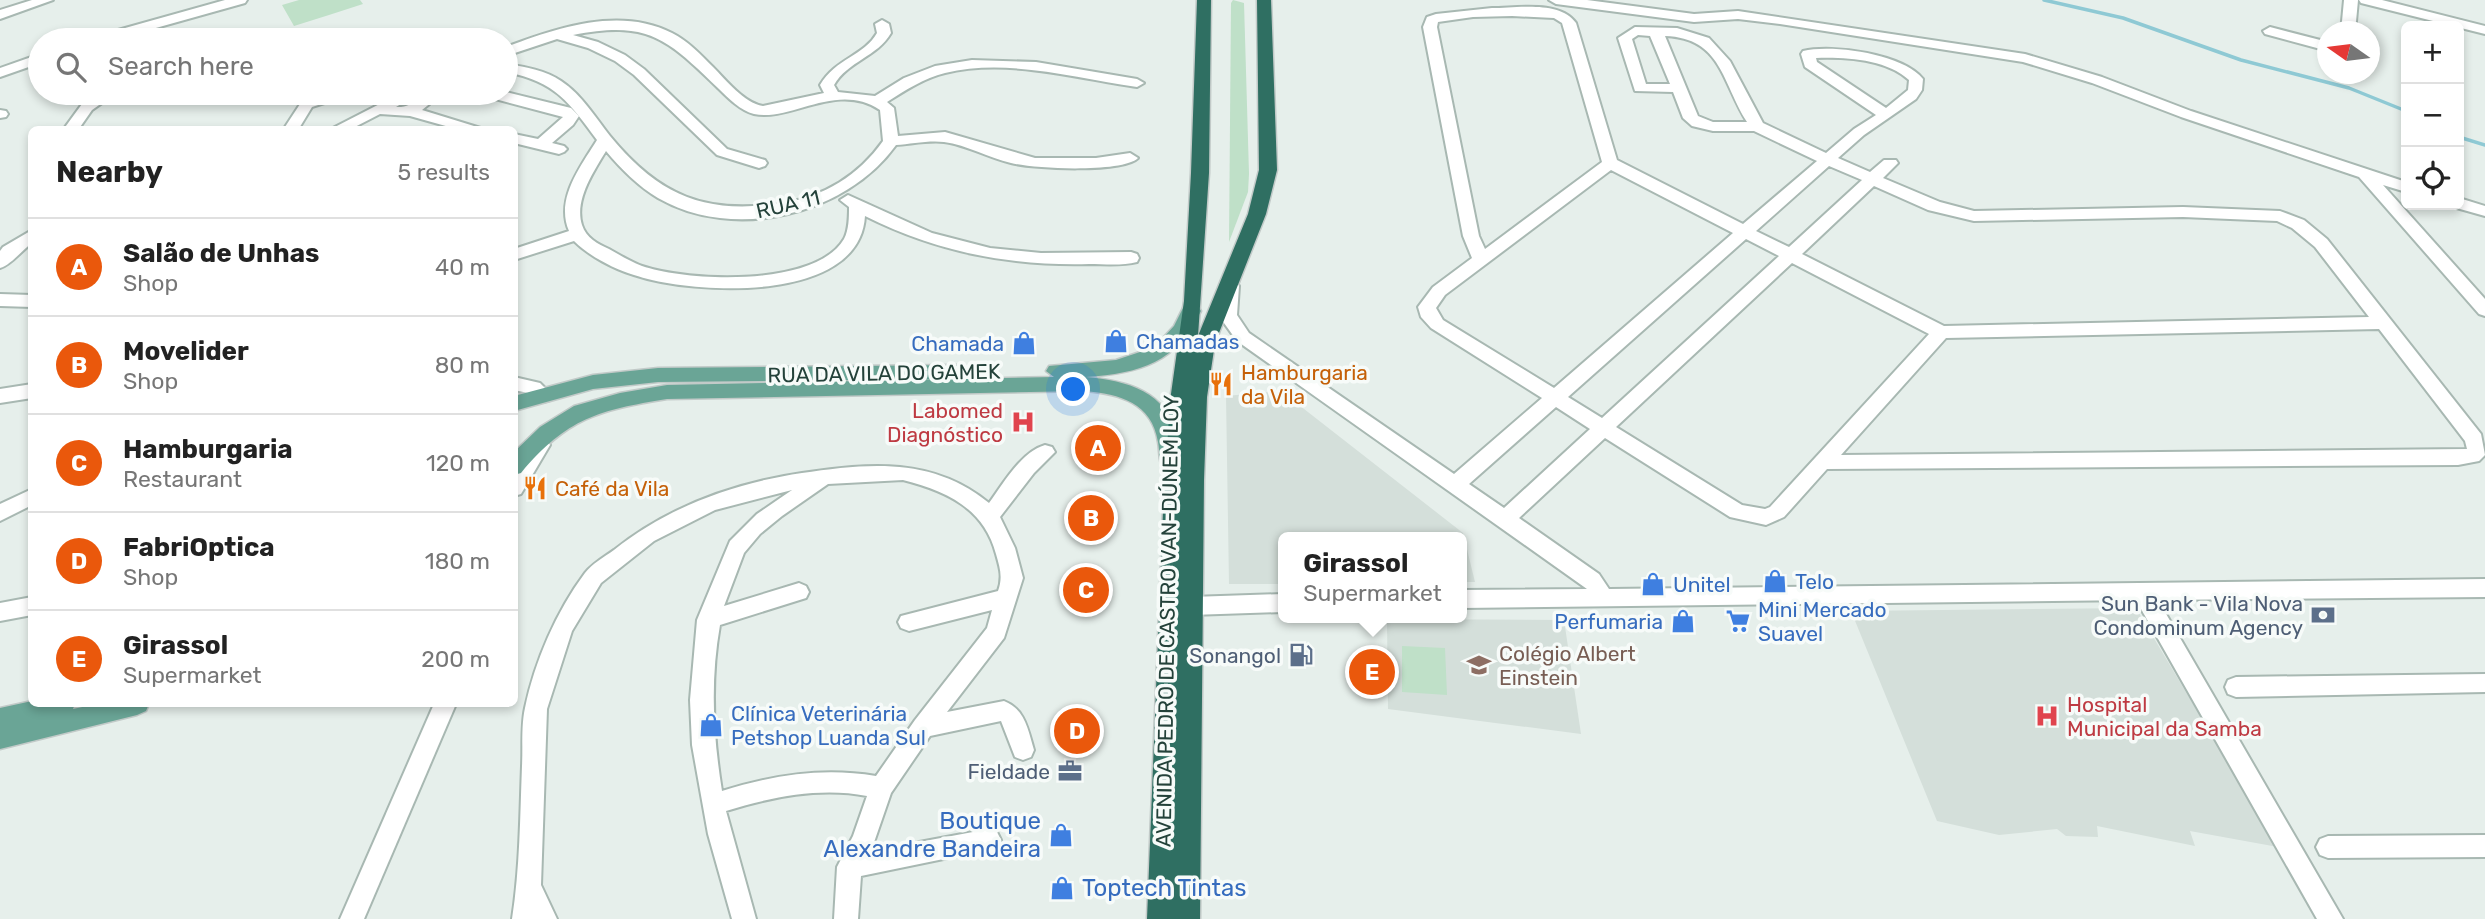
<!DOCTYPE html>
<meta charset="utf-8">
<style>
body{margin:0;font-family:Rubik,sans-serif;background:#f2f2f2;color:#222}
.controls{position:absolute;right:21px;top:21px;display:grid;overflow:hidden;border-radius:10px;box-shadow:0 4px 10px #0003}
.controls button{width:63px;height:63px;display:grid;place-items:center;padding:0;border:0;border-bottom:2px solid #e0e0e0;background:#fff;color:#222;font:35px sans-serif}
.compass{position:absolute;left:2317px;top:21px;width:63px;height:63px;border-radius:50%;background:#fff;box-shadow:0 4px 10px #0003;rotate:284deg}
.you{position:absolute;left:1074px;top:390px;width:24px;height:24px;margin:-18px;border:5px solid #fff;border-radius:50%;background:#1a73e8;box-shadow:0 0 0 10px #1a73e833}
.badge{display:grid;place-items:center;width:46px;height:46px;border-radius:50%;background:#ea580c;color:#fff;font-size:23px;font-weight:700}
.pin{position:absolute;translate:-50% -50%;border:4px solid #fff;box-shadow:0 2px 7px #0006}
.popup{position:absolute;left:1278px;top:532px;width:189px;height:91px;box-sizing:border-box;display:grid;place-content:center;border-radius:10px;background:#fff;filter:drop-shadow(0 2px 5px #0005);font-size:23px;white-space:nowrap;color:#767676}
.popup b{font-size:26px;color:#222}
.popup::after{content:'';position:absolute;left:50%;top:100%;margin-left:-14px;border:14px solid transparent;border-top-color:#fff}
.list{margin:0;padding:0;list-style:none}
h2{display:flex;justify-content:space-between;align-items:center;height:91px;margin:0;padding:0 28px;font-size:30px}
h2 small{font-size:23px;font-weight:400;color:#767676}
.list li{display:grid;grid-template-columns:46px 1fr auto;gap:21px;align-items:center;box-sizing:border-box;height:98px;padding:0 28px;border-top:2px solid #e0e0e0}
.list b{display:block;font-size:26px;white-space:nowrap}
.list p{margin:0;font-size:23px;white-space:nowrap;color:#767676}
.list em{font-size:23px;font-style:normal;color:#767676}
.icon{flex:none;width:38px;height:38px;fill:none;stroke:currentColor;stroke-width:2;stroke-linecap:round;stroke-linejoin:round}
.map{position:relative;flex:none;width:2485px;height:919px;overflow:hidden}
.search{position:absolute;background:#fff;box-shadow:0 4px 10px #0003;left:28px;top:28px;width:490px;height:77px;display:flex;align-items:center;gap:18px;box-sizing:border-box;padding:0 24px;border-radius:38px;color:#767676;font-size:26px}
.panel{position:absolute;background:#fff;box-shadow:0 4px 10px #0003;left:28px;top:126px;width:490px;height:581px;border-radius:10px}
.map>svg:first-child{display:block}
.built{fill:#d4dfda}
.green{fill:#bfe0c8}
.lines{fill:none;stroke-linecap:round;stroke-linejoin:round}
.stream{stroke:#8ec9d4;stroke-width:3.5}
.minor-casing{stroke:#a8b8b2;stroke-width:4}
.major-casing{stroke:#c2cac8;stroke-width:3}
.highway-casing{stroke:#c2cac8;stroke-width:3}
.minor{fill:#fff;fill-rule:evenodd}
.major{fill:#6aa596;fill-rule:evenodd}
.highway{fill:#2f6f62;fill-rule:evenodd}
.labels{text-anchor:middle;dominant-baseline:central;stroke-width:7;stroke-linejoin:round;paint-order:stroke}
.street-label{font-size:21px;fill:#24423a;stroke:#f7fbf9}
.shop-label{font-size:21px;fill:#366cbe;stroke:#f7fbf9;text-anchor:start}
.food-label{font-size:21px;fill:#c56008;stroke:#f7fbf9;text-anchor:start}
.health-label{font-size:21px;fill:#be3a42;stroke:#f7fbf9;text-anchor:end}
.service-label{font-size:21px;fill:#4e5e75;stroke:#f7fbf9;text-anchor:end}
.education-label{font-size:21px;fill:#785e54;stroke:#f7fbf9;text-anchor:start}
.near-shop-label{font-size:24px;fill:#366cbe;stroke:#f7fbf9;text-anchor:end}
</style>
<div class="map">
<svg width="2485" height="919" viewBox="0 0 2485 919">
<rect width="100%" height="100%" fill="#e6efeb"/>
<g class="built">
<path d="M 1281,391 L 1463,533 L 1475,582 L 1461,582 L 1461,537 L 1283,537 L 1283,584 L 1229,584 L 1226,396 Z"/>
<path d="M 2136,608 L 2278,847 L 2190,831 L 2195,846 L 2097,826 L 2098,837 L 2066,836 L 2057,829 L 1999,835 L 1937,821 L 1851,611 Z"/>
<path d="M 1387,619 L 1564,620 L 1581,734 L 1388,709 Z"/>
</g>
<g class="green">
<path d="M 299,0 L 360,0 L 363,4 L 329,15 L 320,1 L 329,15 L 294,26 L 282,5 Z"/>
<path d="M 1233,0 L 1244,3 L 1249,174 L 1248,192 L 1229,242 L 1231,3 Z"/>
<path d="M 1402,646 L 1445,648 L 1447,695 L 1402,692 Z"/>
</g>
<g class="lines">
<g class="stream">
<path d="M 2044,0 L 2123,18 L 2241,60 L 2349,88 L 2406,111"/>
<path d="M 2459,137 L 2485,145"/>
</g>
<g class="minor-casing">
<g id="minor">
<path d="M 32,0 L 53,0 L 0,19 L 0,10 Z"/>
<path d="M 225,0 L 247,0 L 245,3 L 113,40 L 91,40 L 93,37 Z"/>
<path d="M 1549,0 L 1587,0 L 1694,14 L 1738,11 L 2025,54 L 2102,77 L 2191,111 L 2406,182 L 2406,192 L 2383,185 L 2485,299 L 2485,316 L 2479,314 L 2359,177 L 2181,117 L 2092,83 L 2023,62 L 1780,24 L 1738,19 L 1694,22 L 1556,4 Z"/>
<path d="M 2344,0 L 2358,0 L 2355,32 L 2341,32 Z"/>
<path d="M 2359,0 L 2382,0 L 2485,26 L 2485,34 L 2361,3 Z"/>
<path d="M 1492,8 C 1517,8 1560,0 1576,23 L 1617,160 L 1743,224 L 1817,161 L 1754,131 L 1713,131 L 1692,126 L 1683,118 L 1673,92 L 1635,91 L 1618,38 L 1635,27 L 1677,28 L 1709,38 L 1730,61 L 1763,123 L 1826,153 L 1854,129 L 1876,115 L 1805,67 L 1801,54 L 1803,51 C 1833,44 1903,54 1923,79 L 1922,90 L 1916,99 L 1864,135 L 1838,158 L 1870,172 L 1884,160 L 1896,160 L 1898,163 L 1883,178 L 1940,202 L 1974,211 L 2183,207 L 2280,211 L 2304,220 L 2327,239 L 2481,434 L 2485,455 L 2479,461 L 2458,465 L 1827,469 L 1784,517 L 1766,525 L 1730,517 L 1605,438 L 1519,518 L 1599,574 L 1609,589 L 2485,579 L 2485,597 L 2158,600 L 2343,919 L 2317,919 L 2136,600 L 1461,608 L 1461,590 L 1587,589 L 1237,341 L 1219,316 L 1221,286 L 1230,280 L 1236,282 L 1239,286 L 1237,315 L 1249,333 L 1454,474 L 1542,398 L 1431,328 L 1421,317 L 1418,307 L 1433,287 L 1472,258 L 1463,236 L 1423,27 L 1427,17 L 1436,14 ZM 1512,16 L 1554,18 L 1562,23 L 1602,162 L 1485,249 L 1479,236 L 1437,27 L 1438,22 L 1473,17 ZM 1638,35 L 1650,36 L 1670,84 L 1646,84 L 1632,39 ZM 1665,36 C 1722,38 1722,83 1747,122 L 1713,122 L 1698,116 ZM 1816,58 C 1845,57 1886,59 1909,80 L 1908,90 L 1886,108 L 1817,62 ZM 1829,166 L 1862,180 L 1789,247 L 1756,231 ZM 1611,170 L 1733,233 L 1554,388 L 1443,320 L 1436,308 L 1445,295 ZM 1874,186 L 1928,210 L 1974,221 L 2183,217 L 2277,221 L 2292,228 L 2315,247 L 2369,317 L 1944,326 L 1802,254 ZM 1746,239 L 1779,256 L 1602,418 L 1568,397 ZM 1792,263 L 1929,334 L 1770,507 L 1765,509 L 1742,505 L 1616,427 ZM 2379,329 L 2465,441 L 2467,449 L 1841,455 L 1946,338 ZM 1556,407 L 1590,429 L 1504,508 L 1469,484 Z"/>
<path d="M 882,20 L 889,24 L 891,33 C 877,57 848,61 834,85 L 838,92 L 875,96 L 904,78 L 935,66 L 972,60 L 1036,62 L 1137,79 L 1144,83 L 1137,87 C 1075,78 1007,58 945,73 C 924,78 906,90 887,102 L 894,108 L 898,136 L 945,132 L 1035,158 L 1096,158 L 1130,153 L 1138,158 C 1123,173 1033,169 1011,163 C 989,158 967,145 944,142 C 929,140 911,144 896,145 C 846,215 734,242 658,198 C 638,186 621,169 606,151 C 594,171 574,200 582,225 C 586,238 598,244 609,249 C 620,255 631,262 642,266 C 689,282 816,287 844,239 C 849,230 849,217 849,207 L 840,200 L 848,195 L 932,233 L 990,248 L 1041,253 L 1131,252 L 1137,254 L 1139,258 L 1137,262 C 1122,266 1104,264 1089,264 C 1009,266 937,252 865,216 C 860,304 693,295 634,275 C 614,269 589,256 574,241 L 514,260 L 514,249 L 569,231 C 555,199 581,166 597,140 C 569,102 555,81 506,72 L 506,64 C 525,67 545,70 561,81 C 582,95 595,117 610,136 C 659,196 706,215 782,203 C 824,197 859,175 883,141 L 880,110 C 837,81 791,122 754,114 C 741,111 728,98 719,89 C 667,39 649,20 573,35 L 598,42 L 625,55 L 644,69 L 727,149 L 765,160 L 767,163 L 765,166 L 759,168 L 717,155 L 634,75 L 615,61 L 588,48 L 557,39 L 506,56 L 506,47 C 556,28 620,6 672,33 C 688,41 701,55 713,67 C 726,80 744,103 763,106 L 824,93 L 820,85 C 836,58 864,56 877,33 L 875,24 Z"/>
<path d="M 2270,27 L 2328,42 L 2328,51 L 2265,34 L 2263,31 Z"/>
<path d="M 40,54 L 40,63 L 0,77 L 0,68 Z"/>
<path d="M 506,92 L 571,108 L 579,116 L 573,125 L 552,143 L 564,146 L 567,149 L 564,152 L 559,154 L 514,143 L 514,134 L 538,139 L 563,117 L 484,96 L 482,93 Z"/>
<path d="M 99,93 L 116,93 L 92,110 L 78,130 L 63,130 L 82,104 Z"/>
<path d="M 169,93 L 190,93 L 188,96 L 176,97 Z"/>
<path d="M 327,93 L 345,94 L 343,97 L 312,107 L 298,130 L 283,130 L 302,101 Z"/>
<path d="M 401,93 L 419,93 L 396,107 C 416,108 418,93 443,93 L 422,110 L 487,130 L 460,130 L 410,116 L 380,114 L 349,130 L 329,130 Z"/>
<path d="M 0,110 L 6,111 L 8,114 L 6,117 L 0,118 Z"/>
<path d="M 2459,198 L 2485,206 L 2485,216 L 2453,207 L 2452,205 L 2459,205 Z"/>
<path d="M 32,230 L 32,243 C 22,250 11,265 0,268 L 0,251 L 3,247 Z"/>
<path d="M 0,294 L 32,295 L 32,307 L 0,306 Z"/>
<path d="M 514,377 L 540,383 L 552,395 L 550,400 L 543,402 L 528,393 L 514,390 Z"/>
<path d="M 32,384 L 32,398 L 0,403 L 0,389 Z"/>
<path d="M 540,438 L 547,440 L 550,445 L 521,494 L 514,496 L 514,471 L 533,440 Z"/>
<path d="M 1045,445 L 1052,447 L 1055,452 L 1034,473 L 1000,517 L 1015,548 L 1023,578 L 1004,638 L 947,712 L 1004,701 C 1025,709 1028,730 1034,750 L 1031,757 L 1023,760 L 1015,757 L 1001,721 L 930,736 L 891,793 L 871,851 L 989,829 L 997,832 L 1001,840 L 997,848 L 861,876 L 858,919 L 834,919 L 837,867 L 853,836 L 867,796 C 820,787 771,797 726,811 L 756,919 L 732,919 L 708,834 L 692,745 L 690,700 L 697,620 L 730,541 L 757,514 L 792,490 L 715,510 L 654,541 L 601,583 L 572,631 L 547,709 L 541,885 L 557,919 L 512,919 C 520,868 520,817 522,766 C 523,747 521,726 525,708 C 535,661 556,612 585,573 C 592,564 604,557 614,550 C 668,507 734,483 802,473 C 870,463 933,457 989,503 C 1003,484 1021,452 1045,445 ZM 903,480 C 946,491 984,508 996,554 C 1000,568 1003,577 998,591 L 901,616 L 898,622 L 901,628 L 909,631 L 992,610 L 987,628 L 915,720 L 876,776 C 823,767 773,775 722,791 C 713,735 710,681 720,625 L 806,598 L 809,592 L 806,586 L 799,583 L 724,606 L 744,553 L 760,534 L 782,516 L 828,484 Z"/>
<path d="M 32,489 L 32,505 L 0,521 L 0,504 Z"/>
<path d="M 1283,594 L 1283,612 L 1191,615 L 1184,612 L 1180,606 L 1184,600 L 1191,597 Z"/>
<path d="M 32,597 L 32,615 L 0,621 L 0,603 Z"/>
<path d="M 2485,674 L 2485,692 L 2236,697 L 2228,694 L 2225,687 L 2228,680 L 2236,677 Z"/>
<path d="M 434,704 L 456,704 L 364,919 L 340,919 Z"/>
<path d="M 2485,835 L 2485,857 L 2328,858 L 2320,855 L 2316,847 L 2320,839 L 2328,836 Z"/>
</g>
</g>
<g class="major-casing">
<g id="major">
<path d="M 1191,305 L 1198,306 L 1201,311 C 1176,363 1141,373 1086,377 C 1128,381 1166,391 1178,437 C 1180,447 1182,460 1177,469 L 1170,471 L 1163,469 C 1158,460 1160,451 1158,442 C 1152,403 1120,394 1085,391 L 667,399 C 599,410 567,418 521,473 L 514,475 L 514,452 L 540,427 L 574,406 L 620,393 L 667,385 L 1054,377 L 1046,371 L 1049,366 L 1116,360 L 1146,350 L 1162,339 L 1174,326 L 1184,306 Z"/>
<path d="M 957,365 L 964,367 L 967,372 L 964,377 L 957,379 L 658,382 L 593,389 L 514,411 L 514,396 L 593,375 L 658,368 Z"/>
<path d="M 32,701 L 32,704 L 75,704 L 73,709 L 96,704 L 149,704 L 146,711 L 137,715 L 0,749 L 0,708 Z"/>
</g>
</g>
<g class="highway-casing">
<path id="highway" d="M 1197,0 L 1211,0 L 1209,173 L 1198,336 L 1248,214 L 1259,170 L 1257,0 L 1271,0 L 1277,170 L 1266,214 L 1215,343 L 1207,397 L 1204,480 L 1200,919 L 1147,919 L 1163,511 L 1170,401 L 1184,301 L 1191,173 Z"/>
</g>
<use href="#minor" class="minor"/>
<use href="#major" class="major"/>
<use href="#highway" class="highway"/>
</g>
<defs>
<g id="shop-bare" transform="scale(1.89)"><path d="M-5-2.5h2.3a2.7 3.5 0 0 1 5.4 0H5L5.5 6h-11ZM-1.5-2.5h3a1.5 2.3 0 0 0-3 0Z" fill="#3f7fe0" stroke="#f7fbf9" stroke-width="2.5" paint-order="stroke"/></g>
<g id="restaurant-bare" transform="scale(1.89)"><path d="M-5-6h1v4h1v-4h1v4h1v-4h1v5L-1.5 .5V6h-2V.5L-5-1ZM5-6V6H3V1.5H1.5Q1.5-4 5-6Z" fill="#e8710a" stroke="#f7fbf9" stroke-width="2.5" paint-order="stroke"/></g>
<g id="hospital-bare" transform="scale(1.89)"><path d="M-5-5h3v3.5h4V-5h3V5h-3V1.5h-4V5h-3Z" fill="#e0444e" stroke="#f7fbf9" stroke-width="2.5" paint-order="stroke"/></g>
<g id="bank-bare" transform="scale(1.89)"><path d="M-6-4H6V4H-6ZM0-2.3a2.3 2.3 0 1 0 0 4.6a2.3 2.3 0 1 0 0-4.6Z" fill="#5c6f8a" stroke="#f7fbf9" stroke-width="2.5" paint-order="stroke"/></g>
<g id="supermarket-bare" transform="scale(1.89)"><path d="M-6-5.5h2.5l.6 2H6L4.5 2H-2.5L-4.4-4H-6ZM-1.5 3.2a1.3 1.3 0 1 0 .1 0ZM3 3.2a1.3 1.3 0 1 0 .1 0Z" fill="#3f7fe0" stroke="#f7fbf9" stroke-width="2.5" paint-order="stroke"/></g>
<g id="fuel-bare" transform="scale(1.89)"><path d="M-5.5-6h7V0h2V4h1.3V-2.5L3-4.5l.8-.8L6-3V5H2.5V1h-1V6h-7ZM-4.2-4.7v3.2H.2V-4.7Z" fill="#5c6f8a" stroke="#f7fbf9" stroke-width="2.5" paint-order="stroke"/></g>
<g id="university-bare" transform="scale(1.89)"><path d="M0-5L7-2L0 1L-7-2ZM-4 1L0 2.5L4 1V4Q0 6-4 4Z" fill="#8d6e63" stroke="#f7fbf9" stroke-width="2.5" paint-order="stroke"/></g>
<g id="office-bare" transform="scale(1.89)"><path d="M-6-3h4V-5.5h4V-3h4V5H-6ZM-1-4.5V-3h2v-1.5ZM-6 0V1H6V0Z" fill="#5c6f8a" stroke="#f7fbf9" stroke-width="2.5" paint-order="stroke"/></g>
</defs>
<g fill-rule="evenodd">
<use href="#shop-bare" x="1116" y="341"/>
<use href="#shop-bare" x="1024" y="343"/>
<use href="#restaurant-bare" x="1221" y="384"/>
<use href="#hospital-bare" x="1023" y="422"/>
<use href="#restaurant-bare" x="535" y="488"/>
<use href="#shop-bare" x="1775" y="581"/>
<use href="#shop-bare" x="1653" y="584"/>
<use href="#bank-bare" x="2323" y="615"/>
<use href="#shop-bare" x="1683" y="621"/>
<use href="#supermarket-bare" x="1738" y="621"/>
<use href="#fuel-bare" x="1301" y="655"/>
<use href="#university-bare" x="1479" y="665"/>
<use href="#hospital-bare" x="2047" y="716"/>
<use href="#shop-bare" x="711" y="725"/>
<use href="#office-bare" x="1070" y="771"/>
<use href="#shop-bare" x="1061" y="835"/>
<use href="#shop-bare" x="1062" y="888"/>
</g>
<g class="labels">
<g class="street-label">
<text transform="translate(788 204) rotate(-13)">RUA 11</text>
<text transform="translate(884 373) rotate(-1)">RUA DA VILA DO GAMEK</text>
<text transform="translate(1167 621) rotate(-89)">AVENIDA PEDRO DE CASTRO VAN-DÚNEM LOY</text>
</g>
<g class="shop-label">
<text x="1136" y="341">Chamadas</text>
<text x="1004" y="343" text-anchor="end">Chamada</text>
<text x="1795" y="581">Telo</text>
<text x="1673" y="584">Unitel</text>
<text x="1758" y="609">Mini Mercado<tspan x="1758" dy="24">Suavel</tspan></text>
<text x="1663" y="621" text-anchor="end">Perfumaria</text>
<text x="731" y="713">Clínica Veterinária<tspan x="731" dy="24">Petshop Luanda Sul</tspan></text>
</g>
<g class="food-label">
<text x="1241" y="372">Hamburgaria<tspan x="1241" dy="24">da Vila</tspan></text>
<text x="555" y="488">Café da Vila</text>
</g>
<g class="health-label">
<text x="1003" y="410">Labomed<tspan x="1003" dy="24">Diagnóstico</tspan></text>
<text x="2067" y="704" text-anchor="start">Hospital<tspan x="2067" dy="24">Municipal da Samba</tspan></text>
</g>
<g class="service-label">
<text x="2303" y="603">Sun Bank - Vila Nova<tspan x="2303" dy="24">Condominum Agency</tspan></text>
<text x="1281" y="655">Sonangol</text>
<text x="1050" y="771">Fieldade</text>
</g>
<g class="education-label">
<text x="1499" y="653">Colégio Albert<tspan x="1499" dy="24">Einstein</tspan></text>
</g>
<g class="near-shop-label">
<text x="1041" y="821">Boutique<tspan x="1041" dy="28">Alexandre Bandeira</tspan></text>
<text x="1082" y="888" text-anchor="start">Toptech Tintas</text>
</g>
</g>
</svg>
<div class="controls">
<button>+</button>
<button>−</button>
<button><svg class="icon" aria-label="locate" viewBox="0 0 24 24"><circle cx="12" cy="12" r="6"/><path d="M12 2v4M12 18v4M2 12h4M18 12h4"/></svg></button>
</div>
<svg class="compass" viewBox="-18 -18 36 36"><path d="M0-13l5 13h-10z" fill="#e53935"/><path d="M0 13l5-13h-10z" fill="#767676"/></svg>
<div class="you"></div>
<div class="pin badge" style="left:1098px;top:448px">A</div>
<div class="pin badge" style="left:1091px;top:518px">B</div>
<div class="pin badge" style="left:1086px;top:590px">C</div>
<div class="pin badge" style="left:1077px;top:731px">D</div>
<div class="pin badge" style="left:1372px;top:672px">E</div>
<div class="popup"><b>Girassol</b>Supermarket</div>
<div class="search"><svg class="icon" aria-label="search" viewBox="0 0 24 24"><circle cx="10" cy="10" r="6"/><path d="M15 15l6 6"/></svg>Search here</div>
<section class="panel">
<h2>Nearby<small>5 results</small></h2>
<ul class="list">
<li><span class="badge">A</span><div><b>Salão de Unhas</b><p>Shop</p></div><em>40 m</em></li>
<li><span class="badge">B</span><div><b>Movelider</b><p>Shop</p></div><em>80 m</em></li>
<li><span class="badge">C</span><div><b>Hamburgaria</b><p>Restaurant</p></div><em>120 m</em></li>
<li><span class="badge">D</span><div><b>FabriOptica</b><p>Shop</p></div><em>180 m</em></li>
<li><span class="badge">E</span><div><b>Girassol</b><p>Supermarket</p></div><em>200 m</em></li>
</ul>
</section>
</div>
